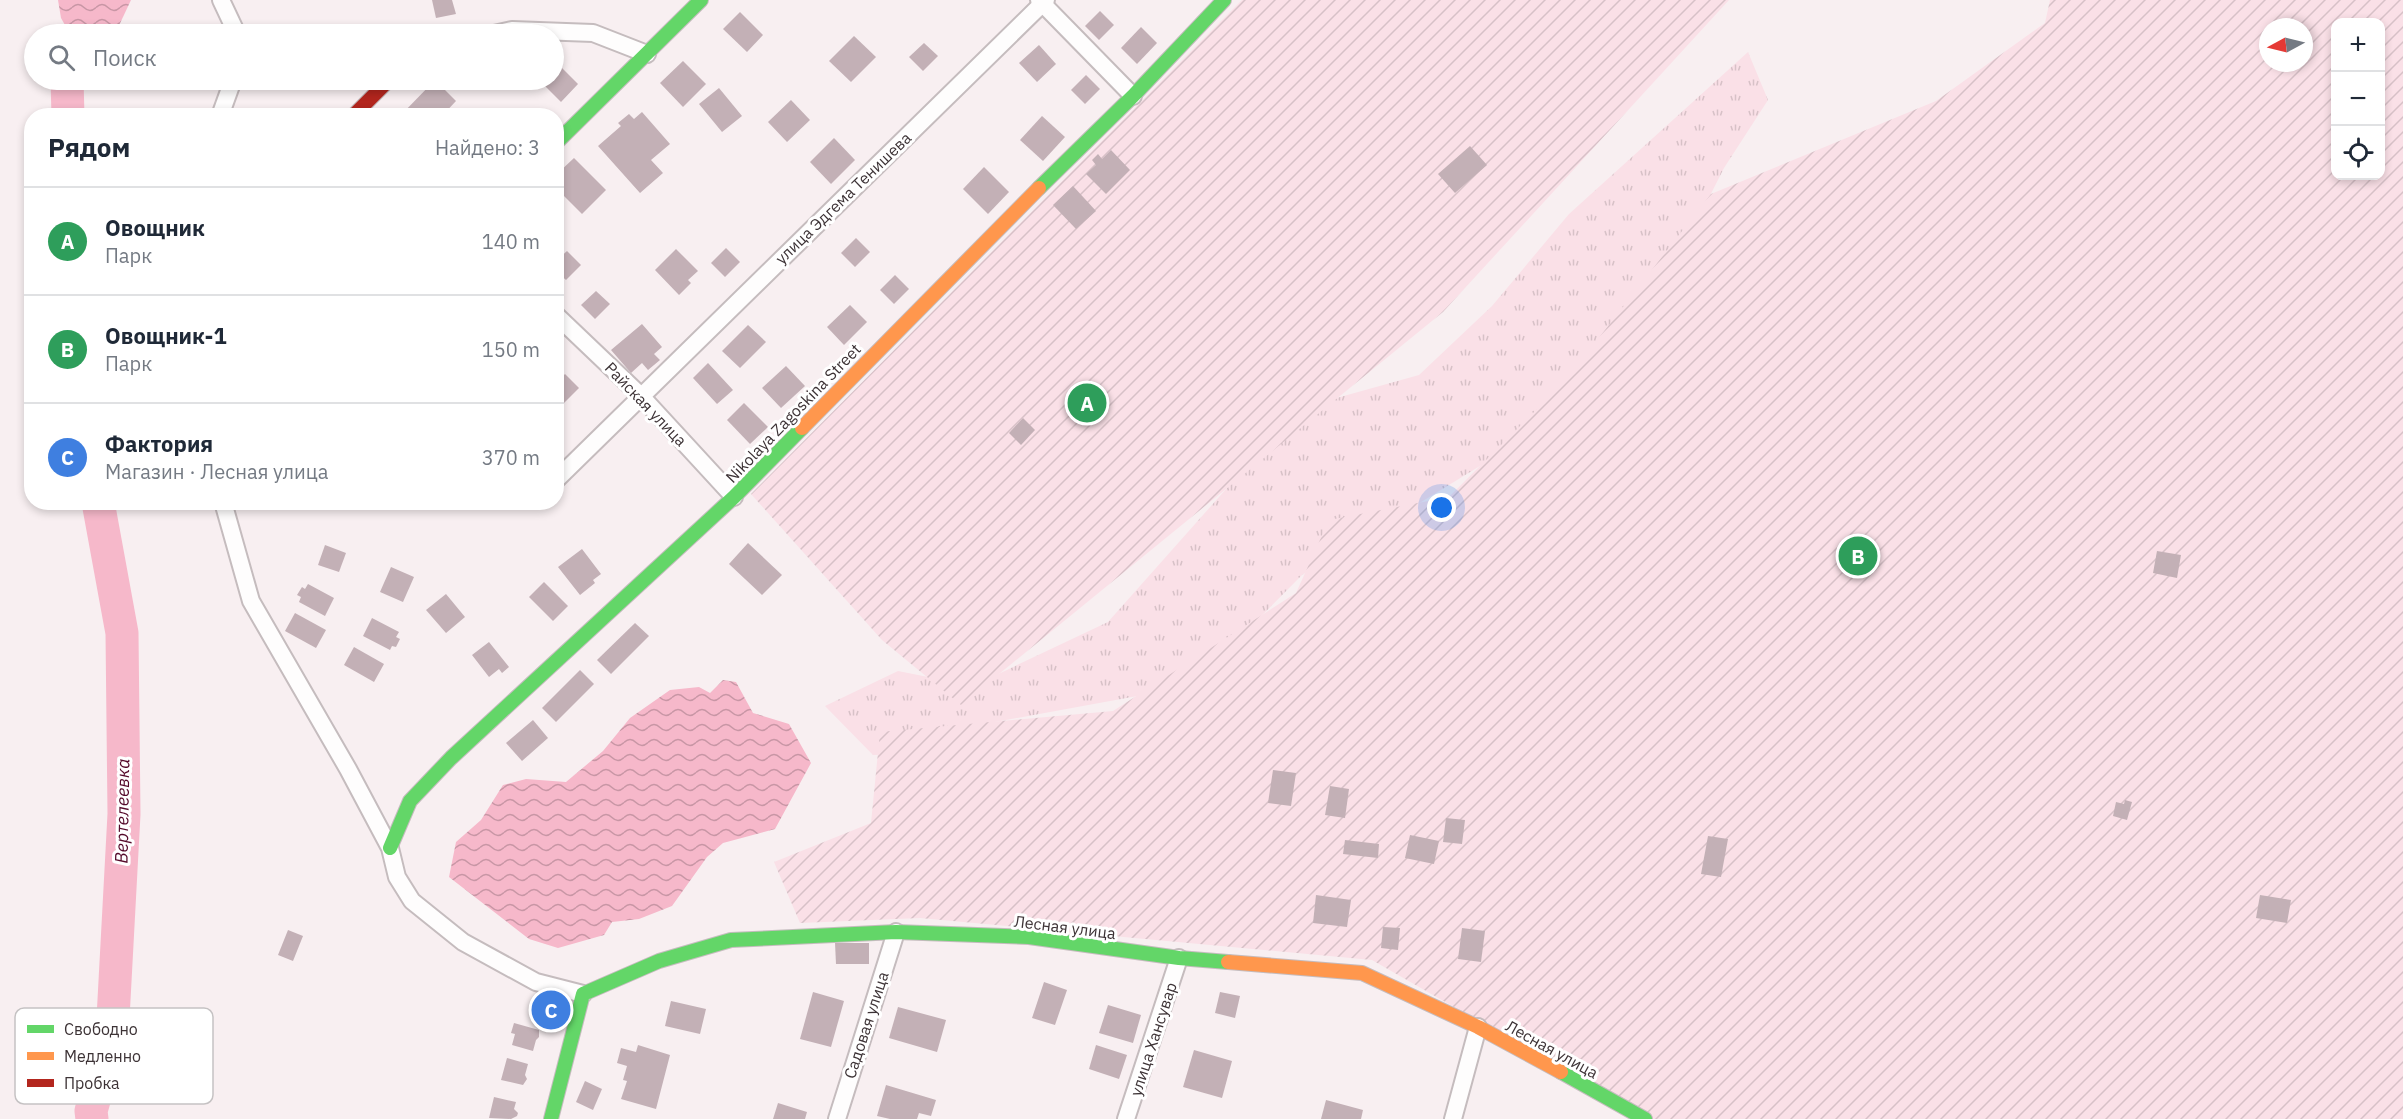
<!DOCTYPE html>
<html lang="ru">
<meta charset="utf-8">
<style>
body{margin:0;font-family:"IBM Plex Sans",sans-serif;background:#f6f6f7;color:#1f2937}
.controls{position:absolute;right:18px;top:18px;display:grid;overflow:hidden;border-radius:12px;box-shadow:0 3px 9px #0003}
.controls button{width:54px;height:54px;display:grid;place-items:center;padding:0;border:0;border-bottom:2px solid #e0e1e3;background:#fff;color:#1f2937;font:30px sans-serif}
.compass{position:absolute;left:2259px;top:18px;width:54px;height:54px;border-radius:50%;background:#fff;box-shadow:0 3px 9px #0003;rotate:263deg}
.you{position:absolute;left:1442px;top:508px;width:21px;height:21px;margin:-15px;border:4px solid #fff;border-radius:50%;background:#1a73e8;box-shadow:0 0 0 9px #1a73e833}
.badge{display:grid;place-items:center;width:39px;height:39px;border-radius:50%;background:#7e7577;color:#fff;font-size:20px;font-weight:700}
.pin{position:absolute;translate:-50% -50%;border:3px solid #fff;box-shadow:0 2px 6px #0006}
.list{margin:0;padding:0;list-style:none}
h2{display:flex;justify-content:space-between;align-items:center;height:78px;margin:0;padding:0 24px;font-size:26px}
h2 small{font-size:20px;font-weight:400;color:#747a83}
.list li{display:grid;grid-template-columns:39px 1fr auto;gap:18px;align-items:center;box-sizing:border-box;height:108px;padding:0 24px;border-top:2px solid #e0e1e3}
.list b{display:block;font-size:22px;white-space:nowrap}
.list p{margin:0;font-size:20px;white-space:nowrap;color:#747a83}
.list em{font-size:20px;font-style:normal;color:#747a83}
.icon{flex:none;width:33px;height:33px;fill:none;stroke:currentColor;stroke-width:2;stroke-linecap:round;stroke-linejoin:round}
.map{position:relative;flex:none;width:2403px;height:1119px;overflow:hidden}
.search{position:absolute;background:#fff;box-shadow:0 3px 9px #0003;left:24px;top:24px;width:540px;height:66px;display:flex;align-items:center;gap:15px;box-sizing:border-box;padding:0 21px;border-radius:33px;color:#747a83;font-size:22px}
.panel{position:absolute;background:#fff;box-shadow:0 3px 9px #0003;left:24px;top:108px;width:540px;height:402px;border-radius:24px}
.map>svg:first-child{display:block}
.grass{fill:url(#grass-tufts)}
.garden{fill:url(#garden-furrows);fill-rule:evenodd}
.water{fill:url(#water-waves)}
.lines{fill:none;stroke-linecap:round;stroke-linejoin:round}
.river{stroke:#f6b8ca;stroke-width:33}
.building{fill:#c3b0b6}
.street-casing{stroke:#c5bcbe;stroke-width:20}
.fast-casing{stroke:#c5bcbe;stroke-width:16}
.slow-casing{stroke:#c5bcbe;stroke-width:16}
.jam-casing{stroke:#c5bcbe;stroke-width:16}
.street{stroke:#fefdfd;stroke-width:16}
.fast{stroke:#63d668;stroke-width:14}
.slow{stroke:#ff974d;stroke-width:14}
.jam{stroke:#b3261e;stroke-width:14}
.labels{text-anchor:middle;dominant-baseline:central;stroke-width:6;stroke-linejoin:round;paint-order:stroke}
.street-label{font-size:16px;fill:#3d3336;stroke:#fff}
.water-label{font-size:18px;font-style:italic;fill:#54092a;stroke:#fff}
.key{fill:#fff;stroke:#c5c2c3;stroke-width:1.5}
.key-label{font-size:16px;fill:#3d3336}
</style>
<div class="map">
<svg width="2403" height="1119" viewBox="0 0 2403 1119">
<defs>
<pattern id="grass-tufts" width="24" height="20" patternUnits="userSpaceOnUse" patternTransform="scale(1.5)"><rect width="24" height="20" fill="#fae0e7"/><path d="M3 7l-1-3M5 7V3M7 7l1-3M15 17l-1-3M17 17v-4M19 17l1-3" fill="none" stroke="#d7c1c7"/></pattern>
<pattern id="garden-furrows" width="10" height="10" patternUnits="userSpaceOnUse" patternTransform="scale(1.5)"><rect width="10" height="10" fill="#fae0e7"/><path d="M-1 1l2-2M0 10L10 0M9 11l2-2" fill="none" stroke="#d7c1c7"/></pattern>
<pattern id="water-waves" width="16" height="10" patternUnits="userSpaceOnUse" patternTransform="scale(1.5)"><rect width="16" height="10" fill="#f6b8ca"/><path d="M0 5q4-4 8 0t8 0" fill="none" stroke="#c896a5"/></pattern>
</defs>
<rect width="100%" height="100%" fill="#f8eff1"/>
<path class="grass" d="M 1748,52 L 1768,100 L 1724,168 L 1686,243 L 1547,425 L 1302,575 L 1192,686 L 968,727 L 910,754 L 873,755 L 825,706 L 898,671 L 973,686 L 1108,622 L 1235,479 L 1333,399 L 1419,375 L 1492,306 L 1569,214 Z"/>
<g class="garden">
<path d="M 1242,0 L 1729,0 L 1443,312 L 961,705 L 882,640 L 751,494 Z"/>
<path d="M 2050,0 L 2403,0 L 2403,1119 L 1649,1119 L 1372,960 L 920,918 L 800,923 L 774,862 L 871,823 L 880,732 L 1113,711 L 1296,593 L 1329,520 L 1449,497 L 1566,380 L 1711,194 L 1936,101 L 2045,23 ZM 2336,22 L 2380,22 L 2380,176 L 2336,176 ZM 2268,27 L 2304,27 L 2304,63 L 2268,63 Z"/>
</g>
<g class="water">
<path d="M 58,0 L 131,0 L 115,34 L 70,34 L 61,18 Z"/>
<path d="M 723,680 L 736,682 L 753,713 L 789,724 L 811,763 L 775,829 L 723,843 L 707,857 L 672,906 L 639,919 L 612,922 L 604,935 L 558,948 L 529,939 L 449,877 L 456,842 L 481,820 L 503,785 L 526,779 L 566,782 L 603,751 L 630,718 L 670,690 L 699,687 L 710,693 Z"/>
</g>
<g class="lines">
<g class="river">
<path d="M 67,80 L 68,116"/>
<path d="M 92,1119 L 91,1111 L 112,1037 L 124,814 L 122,633 L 98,502"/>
</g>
</g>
<g class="building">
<path d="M 432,0 L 452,0 L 456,14 L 436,18 Z"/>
<path d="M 1100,11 L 1114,25 L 1099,40 L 1085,26 Z"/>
<path d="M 740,12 L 763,35 L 747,52 L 723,29 Z"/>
<path d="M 1141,27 L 1157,43 L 1137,64 L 1121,48 Z"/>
<path d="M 854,36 L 876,57 L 851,82 L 829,61 Z"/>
<path d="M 924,43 L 938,56 L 923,71 L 909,57 Z"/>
<path d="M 1039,45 L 1056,64 L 1037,82 L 1019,63 Z"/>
<path d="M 683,61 L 706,84 L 683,107 L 660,83 Z"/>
<path d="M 561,67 L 578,84 L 561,102 L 544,85 L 549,80 L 554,80 L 554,75 Z"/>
<path d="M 1086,75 L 1100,89 L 1085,104 L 1071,90 Z"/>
<path d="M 435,80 L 456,101 L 442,116 L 400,116 Z"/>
<path d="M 468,80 L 493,80 L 494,83 L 469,87 Z"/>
<path d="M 719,88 L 742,116 L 722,132 L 699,104 Z"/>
<path d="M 791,100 L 810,120 L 787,142 L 768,122 Z"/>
<path d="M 290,108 L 312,115 L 312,116 L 287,116 Z"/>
<path d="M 642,112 L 670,144 L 651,160 L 663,173 L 640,193 L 598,146 L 621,126 L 618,123 L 629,114 L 634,119 Z"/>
<path d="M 1042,116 L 1065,137 L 1043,161 L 1020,140 Z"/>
<path d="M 834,138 L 855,160 L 831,184 L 810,162 Z"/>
<path d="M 1470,146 L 1487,165 L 1455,193 L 1438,174 Z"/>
<path d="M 1111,150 L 1130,170 L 1106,194 L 1086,174 L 1096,165 L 1092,160 L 1098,154 L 1102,159 Z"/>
<path d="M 574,158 L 606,190 L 582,214 L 556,188 L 556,175 Z"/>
<path d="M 984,167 L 1009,192 L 988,214 L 963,189 Z"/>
<path d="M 1073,186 L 1096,211 L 1076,229 L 1053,205 Z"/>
<path d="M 856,238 L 870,252 L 855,267 L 841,253 Z"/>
<path d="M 726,248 L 740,262 L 725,277 L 711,263 Z"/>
<path d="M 676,249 L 698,271 L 688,280 L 691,283 L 679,295 L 655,270 Z"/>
<path d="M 567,251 L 581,265 L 566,280 L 556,271 L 556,261 Z"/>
<path d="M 895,275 L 909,289 L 894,304 L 880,290 Z"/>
<path d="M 596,291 L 610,304 L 595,319 L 581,305 Z"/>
<path d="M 850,305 L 867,322 L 844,345 L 827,327 Z"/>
<path d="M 642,324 L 662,347 L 654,354 L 660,360 L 648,370 L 642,363 L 631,373 L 611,350 Z"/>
<path d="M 748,325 L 766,342 L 740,368 L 722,351 Z"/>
<path d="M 708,363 L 733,390 L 717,404 L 693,378 Z"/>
<path d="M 786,366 L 805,386 L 781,408 L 762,388 Z"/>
<path d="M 565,374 L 579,388 L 564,403 L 556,396 L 556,383 Z"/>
<path d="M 744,403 L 768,427 L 750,444 L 727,420 Z"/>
<path d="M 1023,418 L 1035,430 L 1021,445 L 1009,433 Z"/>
<path d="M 748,543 L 782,575 L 762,595 L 729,564 Z"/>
<path d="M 325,545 L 346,553 L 339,572 L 318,565 Z"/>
<path d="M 582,549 L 601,574 L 593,580 L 595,583 L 580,595 L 558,567 Z"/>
<path d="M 2157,551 L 2181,555 L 2177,578 L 2153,573 Z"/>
<path d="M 391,567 L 414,577 L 403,602 L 380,592 Z"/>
<path d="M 544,582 L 568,606 L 553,621 L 529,597 Z"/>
<path d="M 308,584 L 334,598 L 325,616 L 299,602 L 301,597 L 297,595 L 302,587 L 305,589 Z"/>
<path d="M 446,594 L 465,617 L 446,633 L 426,610 Z"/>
<path d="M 295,613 L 326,630 L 316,648 L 285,631 Z"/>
<path d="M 372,618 L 399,632 L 396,637 L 400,639 L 396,647 L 392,646 L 390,650 L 363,636 Z"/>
<path d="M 635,623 L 649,636 L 611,674 L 597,660 Z"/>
<path d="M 489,642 L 509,667 L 502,673 L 499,669 L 489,677 L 472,655 Z"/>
<path d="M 354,647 L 384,664 L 374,682 L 344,665 Z"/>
<path d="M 580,670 L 594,684 L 556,722 L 542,708 Z"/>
<path d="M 533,720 L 548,738 L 522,761 L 506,743 Z"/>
<path d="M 1273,770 L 1296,773 L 1291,806 L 1268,803 Z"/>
<path d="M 1330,786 L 1349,789 L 1345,818 L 1325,815 Z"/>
<path d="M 2125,800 L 2132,802 L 2127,820 L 2113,816 L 2116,802 L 2124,804 Z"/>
<path d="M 1446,818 L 1465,820 L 1462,844 L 1443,842 Z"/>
<path d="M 1410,835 L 1439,841 L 1434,864 L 1405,858 Z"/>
<path d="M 1708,836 L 1728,839 L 1721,877 L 1701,874 Z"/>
<path d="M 1345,840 L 1379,844 L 1378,858 L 1343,854 Z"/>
<path d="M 1316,895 L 1351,900 L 1347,927 L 1313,923 Z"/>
<path d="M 2260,895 L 2291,900 L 2287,923 L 2256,918 Z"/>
<path d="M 1383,927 L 1400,928 L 1398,950 L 1381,948 Z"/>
<path d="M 1462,928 L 1485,931 L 1481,962 L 1458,959 Z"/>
<path d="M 288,930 L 303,936 L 293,961 L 278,955 Z"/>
<path d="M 835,943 L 869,943 L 869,964 L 836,964 Z"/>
<path d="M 1044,982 L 1067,990 L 1055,1025 L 1032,1018 Z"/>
<path d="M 813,992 L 844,1001 L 831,1047 L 800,1039 Z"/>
<path d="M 1220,992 L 1240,996 L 1235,1018 L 1215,1013 Z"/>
<path d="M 671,1001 L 706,1009 L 700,1034 L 665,1026 Z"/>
<path d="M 1108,1005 L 1141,1015 L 1133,1043 L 1099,1033 Z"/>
<path d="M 898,1007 L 946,1020 L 937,1052 L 889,1038 Z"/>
<path d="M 514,1023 L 539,1030 L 539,1037 L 536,1040 L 533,1051 L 512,1045 L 515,1034 L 511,1033 Z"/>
<path d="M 638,1045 L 670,1055 L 656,1109 L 621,1099 L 627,1081 L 623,1080 L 627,1066 L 617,1063 L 621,1048 L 636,1052 Z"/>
<path d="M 1096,1045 L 1127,1055 L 1119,1079 L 1089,1069 Z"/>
<path d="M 1194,1050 L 1232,1061 L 1222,1098 L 1183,1087 Z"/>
<path d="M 507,1058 L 528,1064 L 525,1075 L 527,1079 L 523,1085 L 501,1080 Z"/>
<path d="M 585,1081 L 602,1089 L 593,1110 L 576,1102 Z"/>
<path d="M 886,1085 L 936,1100 L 931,1116 L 919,1113 L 917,1119 L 890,1119 L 877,1116 Z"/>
<path d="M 494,1097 L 516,1102 L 514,1109 L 518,1113 L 517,1116 L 511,1119 L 489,1118 Z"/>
<path d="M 1326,1100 L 1363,1110 L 1361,1119 L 1321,1119 Z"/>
<path d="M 778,1103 L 807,1112 L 805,1119 L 773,1119 Z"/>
</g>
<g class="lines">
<g class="street-casing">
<g id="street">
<path d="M 221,0 L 237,34"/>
<path d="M 1039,0 L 1133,96"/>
<path d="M 494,34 L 512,30 L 593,33 L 647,54"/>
<path d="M 220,116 L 233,80"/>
<path d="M 556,315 L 641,396 L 734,497"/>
<path d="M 556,480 L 1046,0"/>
<path d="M 223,502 L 251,601 L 348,769 L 390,848 L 397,877 L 412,901 L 463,942 L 536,982 L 583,994"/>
<path d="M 837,1119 L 896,932"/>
<path d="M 1126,1119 L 1179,958"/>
<path d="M 1453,1119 L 1478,1027"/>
</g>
</g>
<g class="fast-casing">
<g id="fast">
<path d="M 556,143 L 701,0"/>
<path d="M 1039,188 L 1133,96 L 1224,0"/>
<path d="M 390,848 L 410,801 L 451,758 L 734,497 L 802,428"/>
<path d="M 1561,1072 L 1645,1119"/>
<path d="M 551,1119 L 583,994 L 659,961 L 731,940 L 896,932 L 1029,937 L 1179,958 L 1228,962"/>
</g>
</g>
<g class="slow-casing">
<g id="slow">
<path d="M 802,428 L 1039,188"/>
<path d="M 1228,962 L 1362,973 L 1478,1027 L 1561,1072"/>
</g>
</g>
<g class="jam-casing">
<path id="jam" d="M 353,116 L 389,80"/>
</g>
<use href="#street" class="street"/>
<use href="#fast" class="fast"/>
<use href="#slow" class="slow"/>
<use href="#jam" class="jam"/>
</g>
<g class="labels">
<g class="street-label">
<text transform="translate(843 198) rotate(-44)">улица Эдгема Тенишева</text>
<text transform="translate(646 404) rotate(46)">Райская улица</text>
<text transform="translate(793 413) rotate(-46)">Nikolaya Zagoskina Street</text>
<text transform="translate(1065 927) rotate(7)">Лесная улица</text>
<text transform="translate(866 1025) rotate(-72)">Садовая улица</text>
<text transform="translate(1153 1039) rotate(-72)">улица Хансувар</text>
<text transform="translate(1552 1049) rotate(29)">Лесная улица</text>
</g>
<g class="water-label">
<text transform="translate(122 811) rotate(-89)">Вертелеевка</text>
</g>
</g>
<rect x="15" y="1008" width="198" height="96" rx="9" class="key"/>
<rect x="27" y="1025" width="27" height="8" fill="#63d668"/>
<rect x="27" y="1052" width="27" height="8" fill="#ff974d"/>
<rect x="27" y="1079" width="27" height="8" fill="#b3261e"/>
<g class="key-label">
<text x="64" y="1035">Свободно</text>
<text x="64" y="1062">Медленно</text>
<text x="64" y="1089">Пробка</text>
</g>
</svg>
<div class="controls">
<button>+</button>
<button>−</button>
<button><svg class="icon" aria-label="locate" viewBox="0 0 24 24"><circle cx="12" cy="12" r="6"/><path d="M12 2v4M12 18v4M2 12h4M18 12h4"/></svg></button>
</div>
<svg class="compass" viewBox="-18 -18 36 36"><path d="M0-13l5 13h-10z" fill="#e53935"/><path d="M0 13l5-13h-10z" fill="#747a83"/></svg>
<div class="you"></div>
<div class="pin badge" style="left:1087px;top:403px;background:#2e9e5b">A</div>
<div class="pin badge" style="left:1858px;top:556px;background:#2e9e5b">B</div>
<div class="pin badge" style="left:551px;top:1010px;background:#3f7fe0">C</div>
<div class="search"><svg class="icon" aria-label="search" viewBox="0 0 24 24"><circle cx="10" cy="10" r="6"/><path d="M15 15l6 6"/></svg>Поиск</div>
<section class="panel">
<h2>Рядом<small>Найдено: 3</small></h2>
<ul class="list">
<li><span class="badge" style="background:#2e9e5b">A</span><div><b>Овощник</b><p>Парк</p></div><em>140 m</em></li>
<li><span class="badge" style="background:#2e9e5b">B</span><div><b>Овощник-1</b><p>Парк</p></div><em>150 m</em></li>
<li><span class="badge" style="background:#3f7fe0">C</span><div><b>Фактория</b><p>Магазин · Лесная улица</p></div><em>370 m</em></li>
</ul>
</section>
</div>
